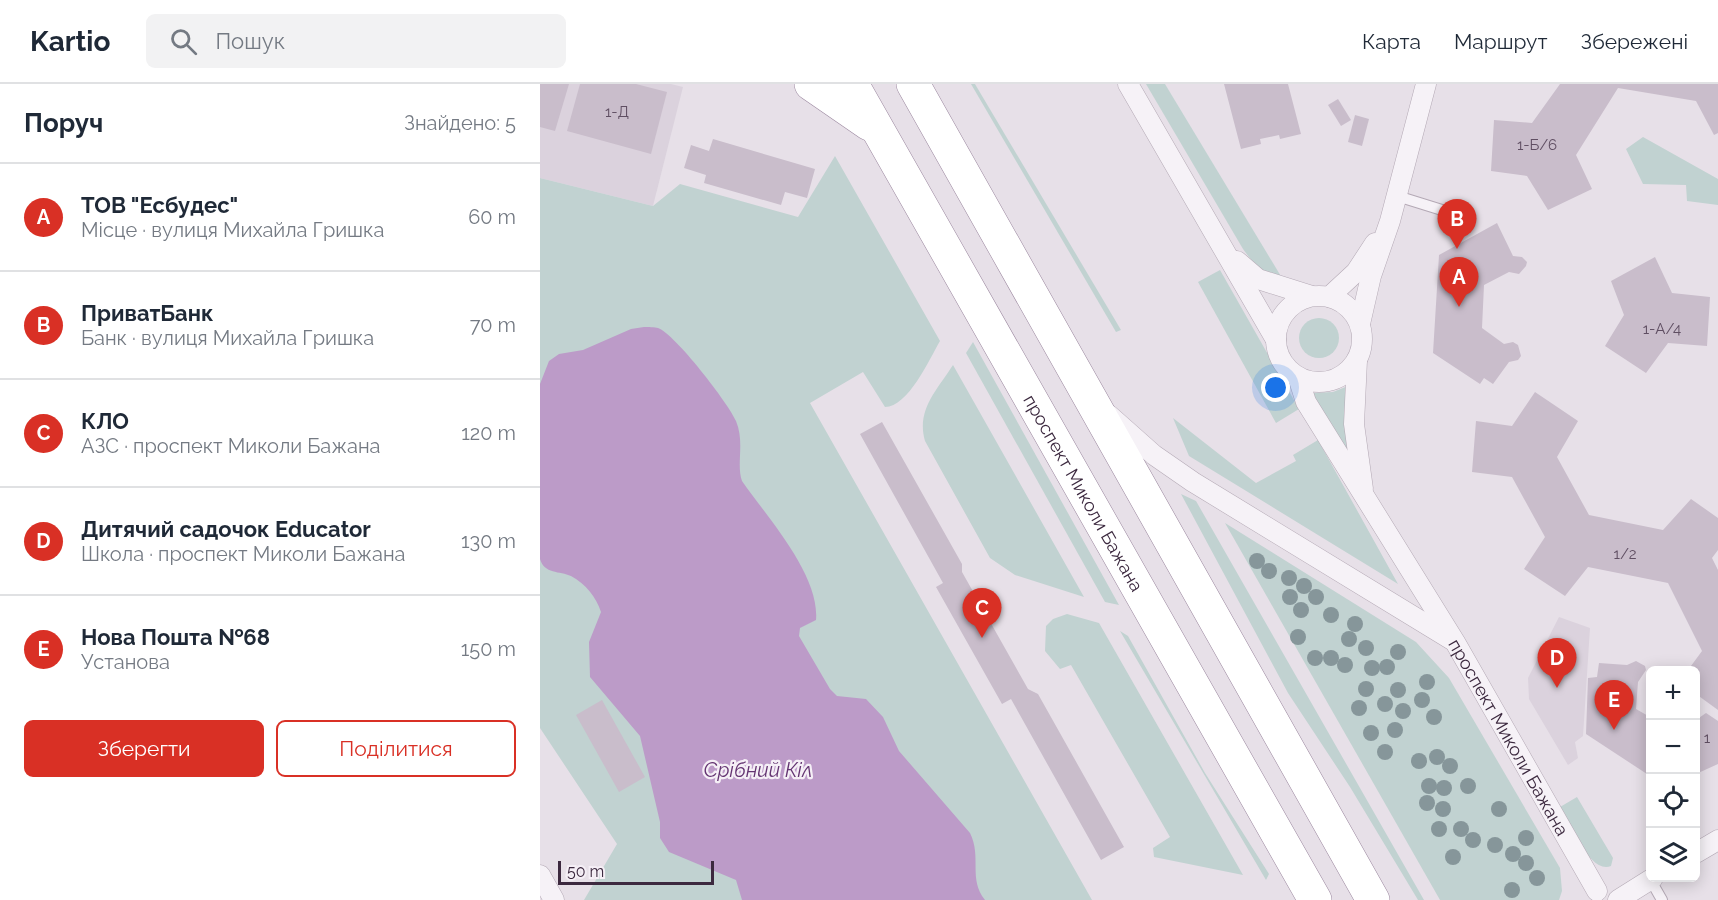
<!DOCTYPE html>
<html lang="uk">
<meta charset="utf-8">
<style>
body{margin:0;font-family:Raleway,sans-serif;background:#f2f2f3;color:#1f2937}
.controls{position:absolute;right:18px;bottom:18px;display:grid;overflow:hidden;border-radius:9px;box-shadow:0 3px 15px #0003}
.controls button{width:54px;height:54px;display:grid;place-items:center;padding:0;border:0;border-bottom:2px solid #e0e1e3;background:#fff;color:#1f2937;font:30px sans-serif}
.scale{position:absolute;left:18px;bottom:15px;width:156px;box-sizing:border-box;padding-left:6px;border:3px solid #3c293f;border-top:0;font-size:16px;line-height:21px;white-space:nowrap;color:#3c293f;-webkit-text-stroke:4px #f5eff6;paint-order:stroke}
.you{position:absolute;left:736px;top:304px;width:21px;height:21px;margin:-15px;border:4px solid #fff;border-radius:50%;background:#1a73e8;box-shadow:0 0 0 9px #1a73e833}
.badge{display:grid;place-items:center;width:39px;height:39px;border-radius:50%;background:#d93025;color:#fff;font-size:20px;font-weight:700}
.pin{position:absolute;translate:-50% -50px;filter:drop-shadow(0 2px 3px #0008)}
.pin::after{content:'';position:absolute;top:32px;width:21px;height:18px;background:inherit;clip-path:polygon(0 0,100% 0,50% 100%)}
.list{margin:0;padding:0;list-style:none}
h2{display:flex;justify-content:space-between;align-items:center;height:78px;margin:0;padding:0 24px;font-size:26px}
h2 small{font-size:20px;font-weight:400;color:#747a83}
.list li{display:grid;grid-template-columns:39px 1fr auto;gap:18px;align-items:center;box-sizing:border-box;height:108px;padding:0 24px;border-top:2px solid #e0e1e3}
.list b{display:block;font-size:22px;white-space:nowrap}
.list p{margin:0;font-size:20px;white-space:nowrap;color:#747a83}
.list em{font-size:20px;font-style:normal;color:#747a83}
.actions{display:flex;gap:12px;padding:18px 24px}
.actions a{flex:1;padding:14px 0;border:2px solid #d93025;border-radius:9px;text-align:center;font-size:21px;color:#d93025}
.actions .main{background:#d93025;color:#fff}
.icon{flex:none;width:33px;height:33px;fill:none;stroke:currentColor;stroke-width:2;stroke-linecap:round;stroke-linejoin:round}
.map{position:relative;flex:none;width:1178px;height:816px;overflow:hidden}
header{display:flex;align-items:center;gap:36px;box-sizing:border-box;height:84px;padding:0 30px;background:#fff;border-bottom:2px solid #e0e1e3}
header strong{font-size:28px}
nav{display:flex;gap:33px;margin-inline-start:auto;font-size:21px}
.search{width:420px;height:54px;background:#f2f2f3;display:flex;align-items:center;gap:15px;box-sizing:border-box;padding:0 21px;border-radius:9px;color:#747a83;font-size:22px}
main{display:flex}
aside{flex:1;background:#fff}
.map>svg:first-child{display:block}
.built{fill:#dbd2dd}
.green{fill:#c1d2d1}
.water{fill:#bc9bc8}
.building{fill:#c9bdcb}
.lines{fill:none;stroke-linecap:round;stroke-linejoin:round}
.lane-casing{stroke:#b4a9b5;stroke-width:12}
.street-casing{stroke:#b4a9b5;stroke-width:21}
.highway-casing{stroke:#9b879f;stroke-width:34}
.lane{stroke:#f6f2f7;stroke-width:10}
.street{stroke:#f6f2f7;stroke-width:20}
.highway{stroke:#fff;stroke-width:33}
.tree{fill:#86969a}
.labels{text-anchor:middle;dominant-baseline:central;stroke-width:4.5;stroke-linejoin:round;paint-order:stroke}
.number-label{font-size:15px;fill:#5f4e62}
.street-label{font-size:18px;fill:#3c293f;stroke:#f5eff6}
.water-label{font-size:20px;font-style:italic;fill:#643472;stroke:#f5eff6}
</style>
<header>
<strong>Kartio</strong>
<div class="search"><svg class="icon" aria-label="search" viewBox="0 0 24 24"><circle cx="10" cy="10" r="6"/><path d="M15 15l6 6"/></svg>Пошук</div>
<nav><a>Карта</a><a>Маршрут</a><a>Збережені</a></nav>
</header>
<main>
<aside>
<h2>Поруч<small>Знайдено: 5</small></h2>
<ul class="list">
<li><span class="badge">A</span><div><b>ТОВ &quot;Есбудес&quot;</b><p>Місце · вулиця Михайла Гришка</p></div><em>60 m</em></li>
<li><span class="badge">B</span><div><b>ПриватБанк</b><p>Банк · вулиця Михайла Гришка</p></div><em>70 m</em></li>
<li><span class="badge">C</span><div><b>КЛО</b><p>АЗС · проспект Миколи Бажана</p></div><em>120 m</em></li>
<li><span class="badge">D</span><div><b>Дитячий садочок Educator</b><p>Школа · проспект Миколи Бажана</p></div><em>130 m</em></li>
<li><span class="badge">E</span><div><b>Нова Пошта №68</b><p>Установа</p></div><em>150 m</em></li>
</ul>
<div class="actions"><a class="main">Зберегти</a><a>Поділитися</a></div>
</aside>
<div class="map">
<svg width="1178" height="816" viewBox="0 0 1178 816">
<rect width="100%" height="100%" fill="#e7e0e8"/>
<g class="built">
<path d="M 0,0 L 131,0 L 143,3 L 113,122 L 0,94 Z"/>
<path d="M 1019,533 L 1050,544 L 1043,652 L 1035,658 L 1038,674 L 1028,681 L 989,615 L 988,594 Z"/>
</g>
<g class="green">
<path d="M 431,0 L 435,0 L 581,246 L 576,248 Z"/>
<path d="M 606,0 L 625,0 L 742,194 C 724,192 713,179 703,165 Z"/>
<path d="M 1103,53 L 1178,95 L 1178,121 L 1147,117 L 1146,101 L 1103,100 L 1086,65 Z"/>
<path d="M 295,72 L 400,257 C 389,276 368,323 345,323 L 323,288 L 270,319 L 552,816 L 44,816 L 77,760 L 0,644 L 0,94 L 113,122 L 140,100 L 258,133 Z"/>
<path d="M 680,186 L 759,325 L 736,339 L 658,198 Z"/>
<circle cx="779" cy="254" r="20"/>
<path d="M 433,258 L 579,521 L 565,518 L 426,269 Z"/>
<path d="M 413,281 L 544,513 L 475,491 L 450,474 L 385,357 C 376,326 397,306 413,281 Z"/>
<path d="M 808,302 L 809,373 L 771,309 L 793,308 Z"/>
<path d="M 633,334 L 716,399 L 756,377 L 753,371 L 778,356 L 858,500 L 649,372 Z"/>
<path d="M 641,410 L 656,417 L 884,816 L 878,816 L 810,703 L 748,609 Z"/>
<path d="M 685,439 L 876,558 L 909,594 L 1020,784 L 1022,807 L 1019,816 L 900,816 Z"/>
<path d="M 527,530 L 559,539 L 703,791 L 614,773 L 613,764 L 630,753 L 531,581 L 520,585 L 505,567 L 506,542 L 513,535 Z"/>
<path d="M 580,547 L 588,552 L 665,689 L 729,790 L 726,796 Z"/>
<path d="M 1037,713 L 1073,774 L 1071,782 C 1050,791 1029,738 1020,723 Z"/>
</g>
<path class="water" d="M 104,243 C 108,243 115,243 118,244 C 135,250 189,320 196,337 C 205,358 196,381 202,397 C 227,433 280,491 276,536 L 260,544 L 259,552 L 290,605 L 297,612 L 326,615 L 343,633 L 359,667 L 430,749 C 442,773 428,795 445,816 L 202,816 L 196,796 L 129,768 L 120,754 L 120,738 L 100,652 L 50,593 L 49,558 L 61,528 C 56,513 46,500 31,492 C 20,487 4,490 0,475 L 0,300 L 9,277 L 19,270 L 43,266 L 91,245 Z"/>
<g class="building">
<path d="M 0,0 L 29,0 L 15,47 L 0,43 Z"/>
<path d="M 40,0 L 96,0 L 127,8 L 111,70 L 27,47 Z"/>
<path d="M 684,0 L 748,0 L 761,50 L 740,55 L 739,51 L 720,55 L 721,60 L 701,65 Z"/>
<path d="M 1020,0 L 1178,0 L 1178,49 L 1174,51 L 1156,17 L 1078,4 L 1036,71 L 1052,105 L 1008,126 L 987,92 L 951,87 L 954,36 L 992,39 Z"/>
<path d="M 798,15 L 811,36 L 801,42 L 788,21 Z"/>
<path d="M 815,31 L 829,35 L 822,62 L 808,58 Z"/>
<path d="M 173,55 L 275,85 L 267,114 L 245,108 L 241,121 L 164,99 L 166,91 L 144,84 L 151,61 L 169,67 Z"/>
<path d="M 957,139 L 973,172 L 982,173 L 987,178 L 986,182 L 979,190 L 969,188 L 944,201 L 942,244 L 964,260 L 973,258 L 978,261 L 981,272 L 978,276 L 969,278 L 953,300 L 944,294 L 940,300 L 893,269 L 899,171 Z"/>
<path d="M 1115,173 L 1132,209 L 1170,213 L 1167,262 L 1128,259 L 1106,289 L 1065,262 L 1084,231 L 1071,197 Z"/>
<path d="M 995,308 L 1038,337 L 1017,373 L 1049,431 L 1123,446 L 1151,415 L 1178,434 L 1178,466 L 1172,474 L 1178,486 L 1178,626 L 1156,610 L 1156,586 L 1148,586 L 1162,567 L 1128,499 L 1048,483 L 1025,512 L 984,485 L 1005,453 L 972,393 L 932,388 L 936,337 L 972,342 Z"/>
<path d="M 342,338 L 422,480 L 422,488 L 488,605 L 498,610 L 584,763 L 561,776 L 471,615 L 462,620 L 396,503 L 403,499 L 320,350 Z"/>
<path d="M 1096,577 L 1105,582 L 1106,586 L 1098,598 L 1096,625 L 1110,633 L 1110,692 L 1046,650 L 1048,594 L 1057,593 L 1059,579 L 1087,581 Z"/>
<path d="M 62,616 L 105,693 L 79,708 L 36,631 Z"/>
<path d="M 1166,629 L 1178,637 L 1178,680 L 1156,690 L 1156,636 Z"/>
</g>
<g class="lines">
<g class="lane-casing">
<g id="lane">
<path d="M 857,112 L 918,131"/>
<path d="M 1110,795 L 1122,816"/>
</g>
</g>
<g class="street-casing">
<g id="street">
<path d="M 588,0 L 736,256"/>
<path d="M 697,177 L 718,195 L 772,212"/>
<circle cx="779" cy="255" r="43"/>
<path d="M 789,213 L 816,188 L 835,159"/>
<path d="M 820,240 L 831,192 L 850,137 L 886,0"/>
<path d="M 817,276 L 814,340 L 823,405"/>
<path id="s1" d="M 758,293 L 766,318 L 915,558 L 1057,807"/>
<path d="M 569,331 L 614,371 L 653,398 L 912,556"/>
<path d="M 1156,769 L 1178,756"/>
<path d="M 0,791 L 14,816"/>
<path d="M 1078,816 L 1113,794"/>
</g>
</g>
<g class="highway-casing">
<g id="highway">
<path d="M 271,0 L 329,40"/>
<path id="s2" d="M 312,0 L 775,816"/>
<path d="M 373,0 L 833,816"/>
</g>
</g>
<use href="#lane" class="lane"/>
<use href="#street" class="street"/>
<use href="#highway" class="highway"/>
</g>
<g class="tree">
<circle cx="717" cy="477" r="8"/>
<circle cx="729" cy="487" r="8"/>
<circle cx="749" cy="494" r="8"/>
<circle cx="764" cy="502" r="8"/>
<circle cx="750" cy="513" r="8"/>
<circle cx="776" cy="513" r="8"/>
<circle cx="761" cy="526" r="8"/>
<circle cx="791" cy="531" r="8"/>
<circle cx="815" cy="540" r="8"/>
<circle cx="758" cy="553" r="8"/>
<circle cx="809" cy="555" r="8"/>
<circle cx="826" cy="564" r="8"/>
<circle cx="858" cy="568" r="8"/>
<circle cx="775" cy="574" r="8"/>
<circle cx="791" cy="574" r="8"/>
<circle cx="805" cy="581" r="8"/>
<circle cx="847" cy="583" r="8"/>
<circle cx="832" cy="584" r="8"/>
<circle cx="887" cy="598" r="8"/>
<circle cx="826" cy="605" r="8"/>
<circle cx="858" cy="606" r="8"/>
<circle cx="882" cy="616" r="8"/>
<circle cx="845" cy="620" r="8"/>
<circle cx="819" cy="624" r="8"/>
<circle cx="863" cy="627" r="8"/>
<circle cx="894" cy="633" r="8"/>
<circle cx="855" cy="646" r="8"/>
<circle cx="831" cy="649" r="8"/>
<circle cx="845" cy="668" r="8"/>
<circle cx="897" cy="673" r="8"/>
<circle cx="879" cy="677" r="8"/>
<circle cx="910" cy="682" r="8"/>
<circle cx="889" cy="702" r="8"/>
<circle cx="928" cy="702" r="8"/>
<circle cx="904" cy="704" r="8"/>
<circle cx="887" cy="719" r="8"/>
<circle cx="903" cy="725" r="8"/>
<circle cx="959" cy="725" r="8"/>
<circle cx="899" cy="745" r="8"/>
<circle cx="921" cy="745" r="8"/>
<circle cx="986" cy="754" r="8"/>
<circle cx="933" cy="756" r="8"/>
<circle cx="955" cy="761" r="8"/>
<circle cx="973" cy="770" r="8"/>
<circle cx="913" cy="773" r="8"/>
<circle cx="986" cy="779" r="8"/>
<circle cx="997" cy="794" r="8"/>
<circle cx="972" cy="806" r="8"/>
</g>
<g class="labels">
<g class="number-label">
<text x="77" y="28">1-Д</text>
<text x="997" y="61">1-Б/6</text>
<text x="1122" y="245">1-А/4</text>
<text x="1085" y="470">1/2</text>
<text x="1167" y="654">1</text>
</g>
<g class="street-label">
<text stroke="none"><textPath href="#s2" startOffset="470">проспект Миколи Бажана</textPath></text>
<text stroke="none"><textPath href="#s1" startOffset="418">проспект Миколи Бажана</textPath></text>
</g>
<g class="water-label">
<text x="218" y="686">Срібний Кіл</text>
</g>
</g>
</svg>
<div class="controls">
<button>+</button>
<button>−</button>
<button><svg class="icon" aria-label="locate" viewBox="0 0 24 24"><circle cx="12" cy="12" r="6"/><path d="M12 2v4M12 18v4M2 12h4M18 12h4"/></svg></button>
<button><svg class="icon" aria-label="layers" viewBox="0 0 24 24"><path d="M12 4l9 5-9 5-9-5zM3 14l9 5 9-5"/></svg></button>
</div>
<div class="scale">50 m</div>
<div class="you"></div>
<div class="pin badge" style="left:919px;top:223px">A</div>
<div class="pin badge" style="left:917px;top:165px">B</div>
<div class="pin badge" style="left:442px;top:554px">C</div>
<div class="pin badge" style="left:1017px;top:604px">D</div>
<div class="pin badge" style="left:1074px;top:646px">E</div>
</div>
</main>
